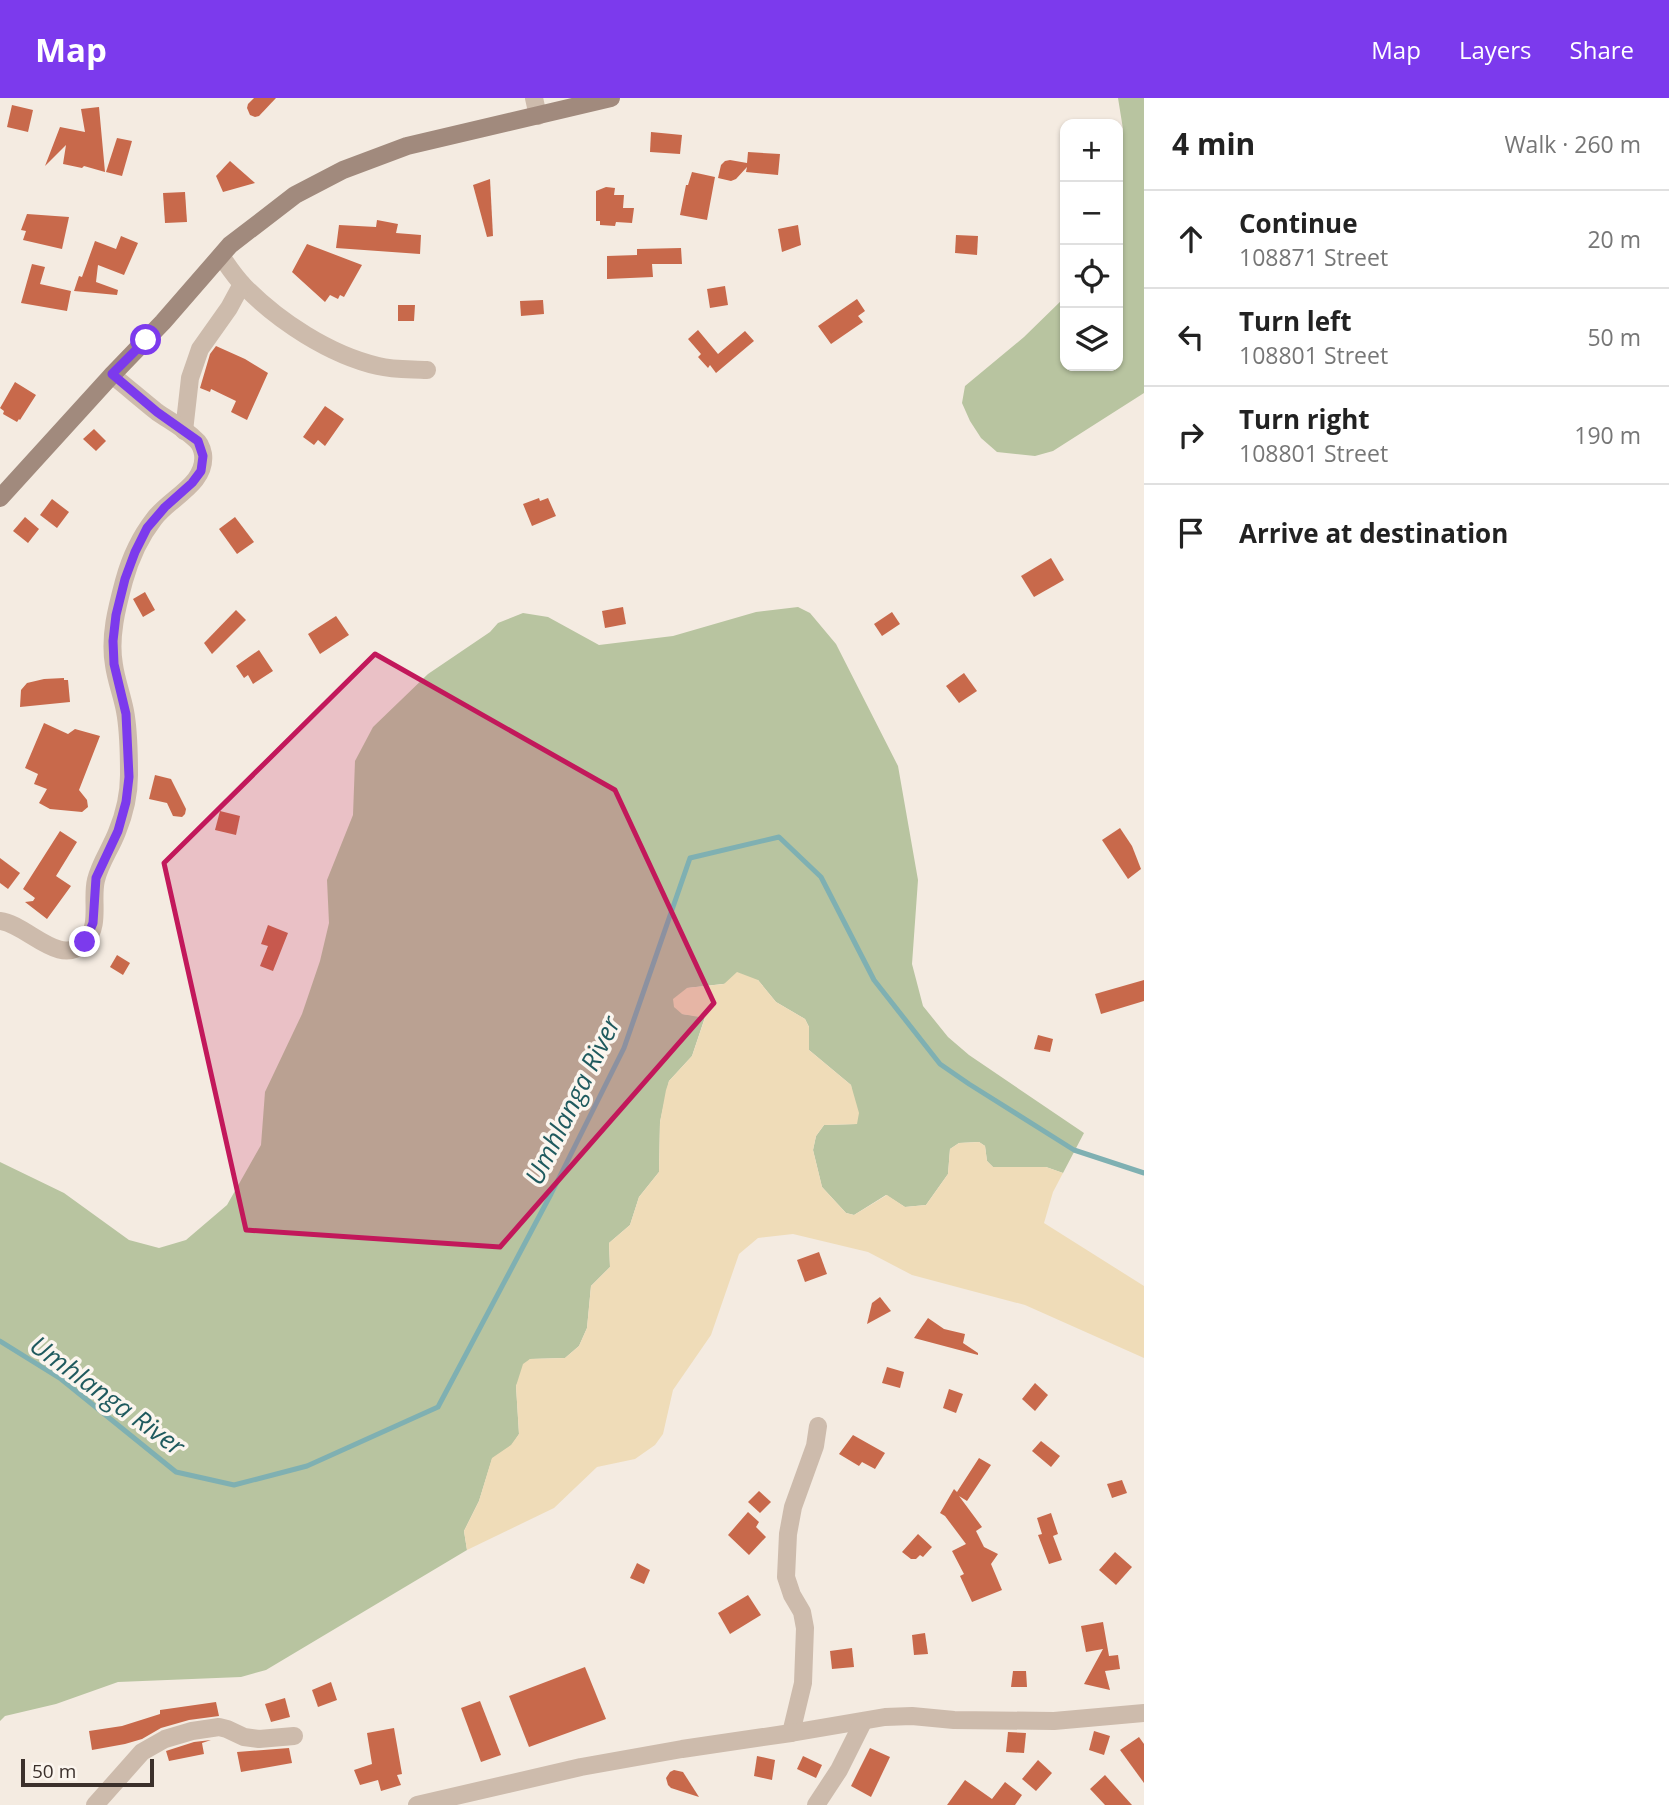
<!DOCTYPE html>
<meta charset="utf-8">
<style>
body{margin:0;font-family:"Open Sans",sans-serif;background:#f6f6f6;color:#222}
.controls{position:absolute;right:21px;top:21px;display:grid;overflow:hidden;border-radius:14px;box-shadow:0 2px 5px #0004}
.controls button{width:63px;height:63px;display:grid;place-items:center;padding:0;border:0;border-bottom:2px solid #e0e0e0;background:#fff;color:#222;font:35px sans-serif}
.scale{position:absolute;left:21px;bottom:18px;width:133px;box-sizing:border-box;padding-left:7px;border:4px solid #3b302b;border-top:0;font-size:19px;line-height:24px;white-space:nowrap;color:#3b302b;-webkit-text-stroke:5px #fbf5ee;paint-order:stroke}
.stop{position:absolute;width:21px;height:21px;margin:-16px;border:5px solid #7c3aed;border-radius:50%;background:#fff}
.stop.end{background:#7c3aed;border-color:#fff;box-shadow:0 2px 7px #0008}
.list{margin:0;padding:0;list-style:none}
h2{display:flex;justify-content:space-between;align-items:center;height:91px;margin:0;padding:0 28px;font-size:30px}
h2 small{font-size:23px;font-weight:400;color:#767676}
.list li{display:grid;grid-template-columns:46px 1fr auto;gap:21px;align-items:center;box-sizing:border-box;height:98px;padding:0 28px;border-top:2px solid #e0e0e0}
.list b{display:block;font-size:26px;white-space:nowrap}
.list p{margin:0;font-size:23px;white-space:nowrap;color:#767676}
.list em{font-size:23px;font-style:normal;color:#767676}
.icon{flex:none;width:38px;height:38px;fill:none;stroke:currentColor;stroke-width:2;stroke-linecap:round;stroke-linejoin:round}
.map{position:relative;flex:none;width:1144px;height:1707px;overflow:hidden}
header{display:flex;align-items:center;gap:42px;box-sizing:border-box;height:98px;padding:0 35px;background:#7c3aed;color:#fff}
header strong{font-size:33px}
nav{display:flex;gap:38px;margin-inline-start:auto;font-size:24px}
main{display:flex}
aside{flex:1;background:#fff}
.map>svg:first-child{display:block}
.green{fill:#b8c4a0}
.sand{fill:#efdcb8}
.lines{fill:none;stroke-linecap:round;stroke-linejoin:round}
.stream{stroke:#7fb0b2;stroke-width:5}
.building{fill:#c8694b}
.street{stroke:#cdbbac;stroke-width:18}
.secondary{stroke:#a18a7d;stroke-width:18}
.route{stroke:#7c3aed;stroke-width:9}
.marked{fill:#c2185b;fill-opacity:0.2;stroke:#c2185b;stroke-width:5;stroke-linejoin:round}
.labels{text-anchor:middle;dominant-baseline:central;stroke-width:7;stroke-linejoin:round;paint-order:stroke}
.water-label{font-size:26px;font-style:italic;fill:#1f5a5e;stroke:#fbf5ee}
</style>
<header>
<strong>Map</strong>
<nav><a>Map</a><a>Layers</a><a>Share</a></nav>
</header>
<main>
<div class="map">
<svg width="1144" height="1707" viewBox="0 0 1144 1707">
<rect width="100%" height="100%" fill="#f4ebe1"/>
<g class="green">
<path d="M 1118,0 L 1144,0 L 1144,295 L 1053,353 L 1035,358 L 997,354 L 981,340 L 970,323 L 962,305 L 965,288 L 1024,239 L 1065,199 L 1065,268 L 1118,268 L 1118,65 L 1123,31 Z"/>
<path d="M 798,509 L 810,515 L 836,546 L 898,668 L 918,782 L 912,866 L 923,908 L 948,939 L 969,957 L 1084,1035 L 1063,1075 L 1046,1069 L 993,1069 L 987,1063 L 985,1048 L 979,1044 L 959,1045 L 950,1051 L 948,1076 L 926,1107 L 905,1109 L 886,1097 L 854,1117 L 846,1115 L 822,1089 L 813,1052 L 816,1038 L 824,1027 L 856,1026 L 851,987 L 809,952 L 809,929 L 805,921 L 776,904 L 758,882 L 687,890 L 682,916 L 705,919 L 692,958 L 669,983 L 660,1024 L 659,1074 L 639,1099 L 630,1127 L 609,1145 L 610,1169 L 591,1188 L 587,1230 L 579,1248 L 565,1260 L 530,1261 L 516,1288 L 519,1336 L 512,1347 L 492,1361 L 479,1403 L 464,1433 L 467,1452 L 266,1572 L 241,1579 L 118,1584 L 56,1606 L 5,1618 L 0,1623 L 0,1064 L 64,1095 L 129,1142 L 159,1150 L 186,1142 L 227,1107 L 261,1047 L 265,994 L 302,916 L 320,863 L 329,825 L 327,782 L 353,717 L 355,663 L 373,629 L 428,576 L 490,534 L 498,525 L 523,515 L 548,519 L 599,547 L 673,538 L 756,514 Z"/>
</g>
<path class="sand" d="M 737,874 L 758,882 L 776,904 L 805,921 L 809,929 L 809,952 L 851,987 L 859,1015 L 857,1026 L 824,1027 L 816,1038 L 813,1052 L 822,1089 L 846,1115 L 854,1117 L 887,1097 L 905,1109 L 926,1107 L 948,1076 L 950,1051 L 959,1045 L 979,1044 L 985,1048 L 987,1063 L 993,1069 L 1046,1069 L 1063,1075 L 1053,1094 L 1044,1125 L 1144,1188 L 1144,1260 L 1025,1207 L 912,1177 L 868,1154 L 793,1136 L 758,1140 L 739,1156 L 711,1237 L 673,1292 L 663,1336 L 655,1347 L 635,1361 L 597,1369 L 554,1410 L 467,1452 L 464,1433 L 479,1403 L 492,1360 L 511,1347 L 519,1336 L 516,1288 L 523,1266 L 530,1261 L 565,1260 L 579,1248 L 587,1230 L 591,1188 L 610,1169 L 609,1145 L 630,1127 L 639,1099 L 659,1074 L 660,1024 L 666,992 L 669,983 L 692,958 L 705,920 L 682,916 L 674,909 L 673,901 L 687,890 L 724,886 Z"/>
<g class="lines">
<path class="stream" d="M 0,1243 L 61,1281 L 176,1374 L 234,1387 L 307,1368 L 438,1309 L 551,1096 L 624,950 L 690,760 L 779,739 L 821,779 L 874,882 L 940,966 L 969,986 L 1074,1052 L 1144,1075"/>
</g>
<g class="building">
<path d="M 254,0 L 276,0 L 259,18 L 255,19 L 250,17 L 247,10 L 248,6 Z"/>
<path d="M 12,7 L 33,12 L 28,34 L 7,29 Z"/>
<path d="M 99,9 L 105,74 L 84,68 L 82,70 L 63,66 L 66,47 L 45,68 L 60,29 L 85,34 L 81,11 Z"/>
<path d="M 651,34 L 682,37 L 680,56 L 650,54 Z"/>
<path d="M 117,40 L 132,43 L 122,78 L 106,74 Z"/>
<path d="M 748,54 L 780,56 L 778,77 L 746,74 L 747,69 L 736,81 L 731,83 L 718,80 L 721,67 L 725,63 L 730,62 L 747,65 Z"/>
<path d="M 230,63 L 255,85 L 223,94 L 216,78 Z"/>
<path d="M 692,74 L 715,79 L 707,122 L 680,117 L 686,87 L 688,87 Z"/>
<path d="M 490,81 L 493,138 L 487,139 L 473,87 Z"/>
<path d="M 606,89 L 615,90 L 614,97 L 624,97 L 623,110 L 634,110 L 632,125 L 616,124 L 615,128 L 600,127 L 600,123 L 596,123 L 596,93 Z"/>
<path d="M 185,94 L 187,124 L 165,125 L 163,95 Z"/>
<path d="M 27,116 L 69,119 L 62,151 L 23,142 L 26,133 L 21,132 Z"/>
<path d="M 377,122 L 398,126 L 396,135 L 421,137 L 420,156 L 336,150 L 339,127 L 376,129 Z"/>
<path d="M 798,127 L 801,147 L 782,154 L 778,131 Z"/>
<path d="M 956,137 L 978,138 L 977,157 L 955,155 Z"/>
<path d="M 121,138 L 138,145 L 124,177 L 98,167 L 96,184 L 118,192 L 117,197 L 74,193 L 79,178 L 82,179 L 95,143 L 116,151 Z"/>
<path d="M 307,146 L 362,167 L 344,199 L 340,197 L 338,201 L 330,197 L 325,204 L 292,174 Z"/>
<path d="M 681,150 L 682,166 L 652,166 L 653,179 L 607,181 L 607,158 L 637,157 L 637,151 Z"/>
<path d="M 32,166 L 45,169 L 40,186 L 71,193 L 67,213 L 21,205 Z"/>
<path d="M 725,188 L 728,207 L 710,210 L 707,191 Z"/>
<path d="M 857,201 L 865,213 L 858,218 L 863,224 L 831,246 L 818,228 Z"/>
<path d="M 543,202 L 544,216 L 521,218 L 520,203 Z"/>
<path d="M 398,207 L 415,207 L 414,223 L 398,223 Z"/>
<path d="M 698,232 L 718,256 L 745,233 L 754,243 L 716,275 L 710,267 L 708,270 L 698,259 L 701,256 L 688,241 Z"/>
<path d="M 216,248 L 245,261 L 268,275 L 247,322 L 231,314 L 236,303 L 211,291 L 210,294 L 200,290 L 210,256 Z"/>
<path d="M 15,284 L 36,297 L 20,322 L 19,321 L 17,324 L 3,316 L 4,313 L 0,310 Z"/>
<path d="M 325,308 L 344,321 L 325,348 L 318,342 L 314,347 L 303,339 Z"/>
<path d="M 94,331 L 106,343 L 96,353 L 83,341 Z"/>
<path d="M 539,400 L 540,403 L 548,400 L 556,418 L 532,428 L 523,406 Z"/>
<path d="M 52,401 L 69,414 L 57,430 L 40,417 Z"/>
<path d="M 25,419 L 39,431 L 28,445 L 13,433 Z"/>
<path d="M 235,419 L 254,444 L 237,456 L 219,431 Z"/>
<path d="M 1051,460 L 1064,482 L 1034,499 L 1021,478 Z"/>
<path d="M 145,494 L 155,512 L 143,519 L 133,501 Z"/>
<path d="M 623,509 L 626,526 L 605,530 L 602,513 Z"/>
<path d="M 236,512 L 246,522 L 212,556 L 204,545 Z"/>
<path d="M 892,514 L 900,526 L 882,538 L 874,526 Z"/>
<path d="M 336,518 L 349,537 L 320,556 L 308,536 Z"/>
<path d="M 259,552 L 273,573 L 253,586 L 248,577 L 244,580 L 236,568 Z"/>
<path d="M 964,575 L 977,593 L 959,605 L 946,588 Z"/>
<path d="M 64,580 L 64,582 L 68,582 L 70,604 L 20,609 L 21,592 L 27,585 L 44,581 Z"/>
<path d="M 44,625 L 68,636 L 75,631 L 100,638 L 79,692 L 87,702 L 88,709 L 82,714 L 50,711 L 39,705 L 47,691 L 34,686 L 38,676 L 25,670 Z"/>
<path d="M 155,677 L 171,681 L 186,711 L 185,716 L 182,719 L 173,718 L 167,705 L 149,701 Z"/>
<path d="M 220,713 L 240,718 L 236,737 L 215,732 Z"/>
<path d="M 1120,730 L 1132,748 L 1141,771 L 1128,781 L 1102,742 Z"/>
<path d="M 60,733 L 77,744 L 56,778 L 71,788 L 47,821 L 25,804 L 33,803 L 35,800 L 23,791 Z"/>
<path d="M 0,760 L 20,775 L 8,791 L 0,785 Z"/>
<path d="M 268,827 L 288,835 L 273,873 L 260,868 L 268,848 L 261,846 Z"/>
<path d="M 117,857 L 130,865 L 123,877 L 110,869 Z"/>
<path d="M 1144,882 L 1144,903 L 1101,916 L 1095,896 Z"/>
<path d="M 1038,937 L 1053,941 L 1050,954 L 1034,951 Z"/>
<path d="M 819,1154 L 827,1176 L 805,1184 L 797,1162 Z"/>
<path d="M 880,1199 L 891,1213 L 867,1226 L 872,1205 Z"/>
<path d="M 928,1220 L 944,1231 L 965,1236 L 963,1245 L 978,1255 L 978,1257 L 914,1240 Z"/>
<path d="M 887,1269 L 904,1274 L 900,1290 L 882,1285 Z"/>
<path d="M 1035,1285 L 1048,1297 L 1035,1313 L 1022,1301 Z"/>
<path d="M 949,1291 L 963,1296 L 956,1315 L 943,1310 Z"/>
<path d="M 853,1337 L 885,1355 L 875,1371 L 862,1364 L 859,1368 L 839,1356 Z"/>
<path d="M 1041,1343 L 1060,1358 L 1051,1369 L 1032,1353 Z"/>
<path d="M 979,1360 L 991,1367 L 967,1403 L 959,1398 L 982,1429 L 976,1433 L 984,1449 L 998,1456 L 991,1466 L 1002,1492 L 972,1504 L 960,1478 L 964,1476 L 952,1453 L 966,1446 L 945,1418 L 940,1415 L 954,1391 L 957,1394 Z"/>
<path d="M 1122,1382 L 1127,1395 L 1112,1400 L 1107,1386 Z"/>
<path d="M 759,1393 L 771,1404 L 760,1415 L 748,1404 Z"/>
<path d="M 748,1414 L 759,1424 L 756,1429 L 766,1439 L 749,1457 L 728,1437 Z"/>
<path d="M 1051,1415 L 1058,1436 L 1053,1438 L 1062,1462 L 1049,1466 L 1038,1437 L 1042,1436 L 1037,1420 Z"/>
<path d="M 918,1436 L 932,1449 L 923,1459 L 920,1457 L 916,1461 L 911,1461 L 902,1454 Z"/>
<path d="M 1115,1454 L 1132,1469 L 1116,1487 L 1099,1472 Z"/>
<path d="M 637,1465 L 650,1472 L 644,1486 L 630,1480 Z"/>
<path d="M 748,1497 L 761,1517 L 730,1536 L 718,1515 Z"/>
<path d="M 1103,1524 L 1109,1558 L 1118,1557 L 1120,1571 L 1105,1573 L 1110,1592 L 1084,1586 L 1103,1551 L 1086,1554 L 1081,1528 Z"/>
<path d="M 925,1535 L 928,1556 L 914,1557 L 912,1537 Z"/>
<path d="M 852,1550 L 854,1569 L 832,1571 L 830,1553 Z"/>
<path d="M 585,1569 L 606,1621 L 529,1649 L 509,1598 Z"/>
<path d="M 1013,1573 L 1026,1573 L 1027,1589 L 1011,1589 Z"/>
<path d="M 331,1584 L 337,1602 L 318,1609 L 312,1592 Z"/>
<path d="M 285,1600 L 290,1619 L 271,1624 L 265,1606 Z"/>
<path d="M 480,1603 L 501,1657 L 481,1664 L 461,1610 Z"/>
<path d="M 216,1604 L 219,1618 L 189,1622 L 161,1630 L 142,1641 L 125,1646 L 92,1652 L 89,1633 L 122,1628 L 160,1616 L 160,1612 Z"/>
<path d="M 394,1630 L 402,1676 L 397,1677 L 401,1687 L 381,1693 L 378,1682 L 360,1687 L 354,1672 L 372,1666 L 367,1635 Z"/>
<path d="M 1094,1633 L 1110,1638 L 1104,1657 L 1089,1652 Z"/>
<path d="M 1008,1634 L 1026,1635 L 1024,1655 L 1006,1654 Z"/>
<path d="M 1139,1639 L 1144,1646 L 1144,1685 L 1120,1652 Z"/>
<path d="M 211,1642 L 202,1645 L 204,1656 L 169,1663 L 166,1653 L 169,1652 L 194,1644 Z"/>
<path d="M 289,1650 L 292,1665 L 241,1674 L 237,1654 Z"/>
<path d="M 870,1650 L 890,1659 L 871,1699 L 851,1688 Z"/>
<path d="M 757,1658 L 775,1662 L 772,1682 L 754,1678 Z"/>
<path d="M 803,1658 L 822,1667 L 816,1680 L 797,1671 Z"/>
<path d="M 1038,1662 L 1052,1675 L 1036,1693 L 1022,1681 Z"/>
<path d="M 674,1672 L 683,1674 L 699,1699 L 671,1690 L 668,1687 L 666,1680 L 670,1674 Z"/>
<path d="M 1105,1677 L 1132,1707 L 1105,1707 L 1090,1691 Z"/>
<path d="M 965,1682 L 992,1701 L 1005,1684 L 1022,1697 L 1015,1707 L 947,1707 Z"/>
</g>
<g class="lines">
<g class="street">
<path d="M 534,0 L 538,18"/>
<path d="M 221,158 C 228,168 235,179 244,188 C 278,223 330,257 378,268 C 394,272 411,271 427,272"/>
<path d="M 184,333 L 190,280 L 200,251 L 229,210 L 242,186"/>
<path d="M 0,823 C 27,826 60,871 85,844 C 101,827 91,802 96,782 C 100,765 111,750 117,734 C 124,717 129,695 129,677 C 129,656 129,634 125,613 C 122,597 116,582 114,567 C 109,539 117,509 124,483 C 130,461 140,439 154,421 C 169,400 207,386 203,356 C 202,351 200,345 196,342 C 185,331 170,323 157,314 C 142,302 127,289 112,277"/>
<path d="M 791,1635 L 803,1585 L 805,1530 L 802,1514 L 792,1497 L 786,1479 L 788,1436 L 793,1409 L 815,1348 L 818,1328"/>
<path d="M 95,1707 L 142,1654 L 165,1641 L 192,1633 L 219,1629 L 227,1631 L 244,1639 L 259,1641 L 294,1638"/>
<path d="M 417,1707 L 581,1669 L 682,1651 L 791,1635 L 885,1619 L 912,1618 L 954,1622 L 1054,1623 L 1144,1615"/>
<path d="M 816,1707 L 839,1672 L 863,1624"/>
</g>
<path class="secondary" d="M 0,400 L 112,277 L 163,224 L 230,147 L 295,97 L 343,72 L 407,48 L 611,0"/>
</g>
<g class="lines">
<path class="route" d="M 85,844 L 93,825 L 96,780 L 118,733 L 126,704 L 129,679 L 126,616 L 114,566 L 113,543 L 116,517 L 125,481 L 135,454 L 147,430 L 165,409 L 192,385 L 201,373 L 203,358 L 198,343 L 157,314 L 112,276 L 146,242"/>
</g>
<path class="marked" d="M 375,556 L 615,692 L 714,905 L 500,1149 L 246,1132 L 164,765 Z"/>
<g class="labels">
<g class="water-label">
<text transform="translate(572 1002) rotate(-64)">Umhlanga River</text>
<text transform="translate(108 1297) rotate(36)">Umhlanga River</text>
</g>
</g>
</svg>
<div class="controls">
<button>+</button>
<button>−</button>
<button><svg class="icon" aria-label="locate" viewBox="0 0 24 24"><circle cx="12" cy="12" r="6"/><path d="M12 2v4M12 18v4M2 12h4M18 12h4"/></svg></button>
<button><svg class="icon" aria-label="layers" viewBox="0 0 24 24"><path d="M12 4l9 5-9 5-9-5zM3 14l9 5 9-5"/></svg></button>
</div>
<div class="scale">50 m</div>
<div class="stop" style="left:146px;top:242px"></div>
<div class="stop end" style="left:85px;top:844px"></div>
</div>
<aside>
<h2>4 min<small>Walk · 260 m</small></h2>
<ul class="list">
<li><svg class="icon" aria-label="ahead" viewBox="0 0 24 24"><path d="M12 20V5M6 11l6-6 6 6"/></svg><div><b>Continue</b><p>108871 Street</p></div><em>20 m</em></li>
<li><svg class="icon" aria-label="left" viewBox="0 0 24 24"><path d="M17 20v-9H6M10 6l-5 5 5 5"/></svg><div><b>Turn left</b><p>108801 Street</p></div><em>50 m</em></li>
<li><svg class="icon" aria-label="right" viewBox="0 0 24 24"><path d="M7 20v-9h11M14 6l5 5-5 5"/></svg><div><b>Turn right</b><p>108801 Street</p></div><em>190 m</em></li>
<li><svg class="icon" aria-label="arrive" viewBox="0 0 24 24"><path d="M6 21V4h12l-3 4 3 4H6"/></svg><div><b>Arrive at destination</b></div></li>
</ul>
</aside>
</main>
